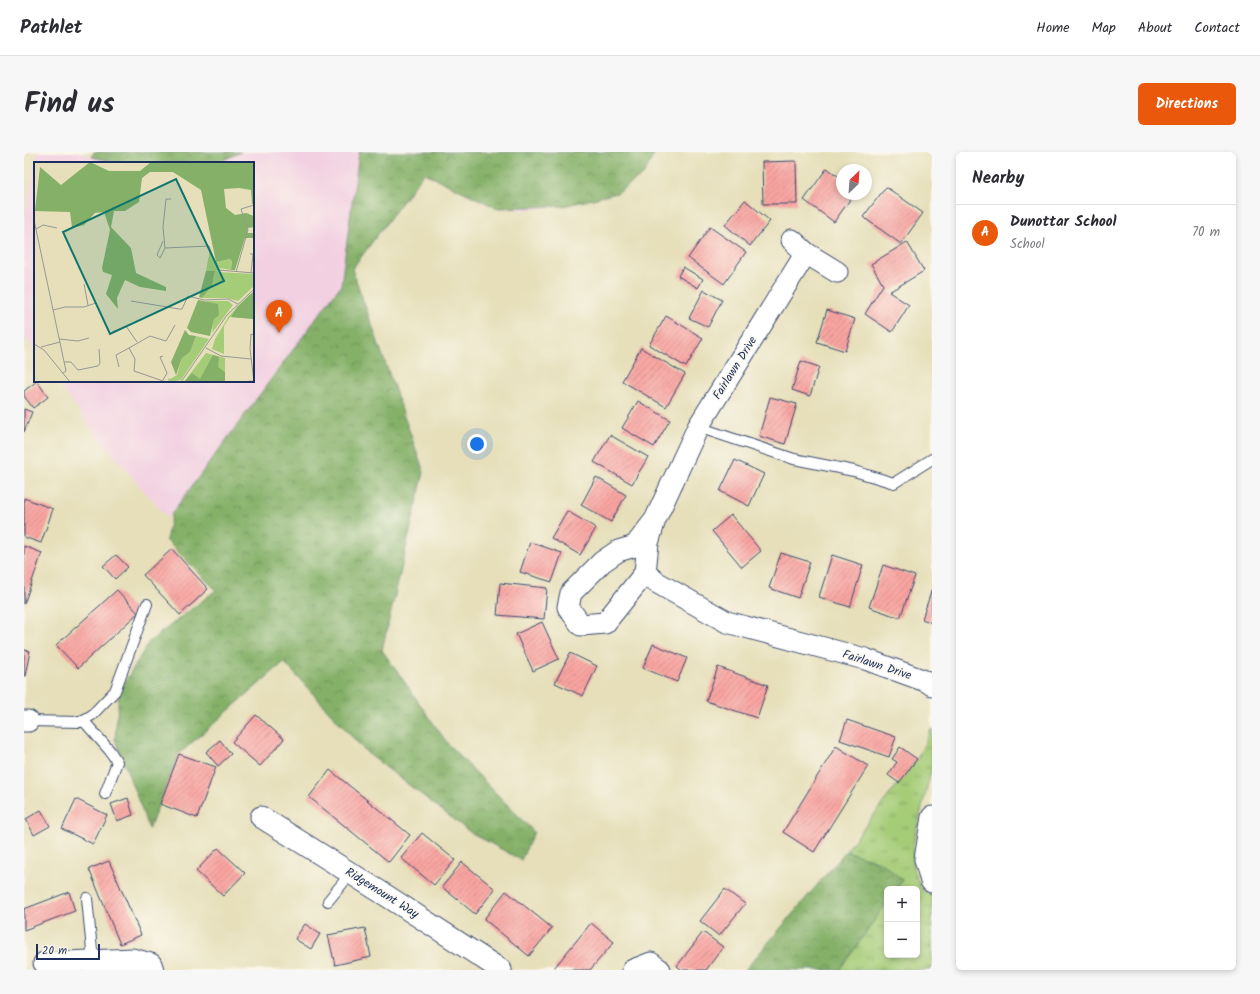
<!DOCTYPE html>
<meta charset="utf-8">
<style>
body{margin:0;font-family:Kalam,sans-serif;background:#f7f7f7;color:#2b2b33}
.controls{position:absolute;right:12px;bottom:12px;display:grid;overflow:hidden;border-radius:6px;box-shadow:0 2px 6px #0003}
.controls button{width:36px;height:36px;display:grid;place-items:center;padding:0;border:0;border-bottom:1px solid #e1e1e2;background:#fff;color:#2b2b33;font:20px sans-serif}
.compass{position:absolute;left:812px;top:12px;width:36px;height:36px;border-radius:50%;background:#fff;box-shadow:0 2px 6px #0003;rotate:25deg}
.scale{position:absolute;left:12px;bottom:10px;width:64px;box-sizing:border-box;padding-left:4px;border:2px solid #1b2f5e;border-top:0;font-size:11px;line-height:14px;white-space:nowrap;color:#1b2f5e;-webkit-text-stroke:3px #fbf7ec;paint-order:stroke}
.you{position:absolute;left:453px;top:292px;width:14px;height:14px;margin:-10px;border:3px solid #fff;border-radius:50%;background:#1a73e8;box-shadow:0 0 0 6px #1a73e833}
.badge{display:grid;place-items:center;width:26px;height:26px;border-radius:50%;background:#ea580c;color:#fff;font-size:13px;font-weight:700}
.pin{position:absolute;translate:-50% -33px;filter:drop-shadow(0 1px 2px #0008)}
.pin::after{content:'';position:absolute;top:21px;width:14px;height:12px;background:inherit;clip-path:polygon(0 0,100% 0,50% 100%)}
.list{margin:0;padding:0;list-style:none}
h2{display:flex;justify-content:space-between;align-items:center;height:52px;margin:0;padding:0 16px;font-size:17px}
h2 small{font-size:13px;font-weight:400;color:#7c7c81}
.list li{display:grid;grid-template-columns:26px 1fr auto;gap:12px;align-items:center;box-sizing:border-box;height:56px;padding:0 16px;border-top:1px solid #e1e1e2}
.list b{display:block;font-size:15px;white-space:nowrap}
.list p{margin:0;font-size:13px;white-space:nowrap;color:#7c7c81}
.list em{font-size:13px;font-style:normal;color:#7c7c81}
.map{position:relative;flex:none;width:908px;height:818px;overflow:hidden;border-radius:6px}
header{display:flex;align-items:center;gap:24px;box-sizing:border-box;height:56px;padding:0 20px;background:#fff;border-bottom:1px solid #e1e1e2}
header strong{font-size:19px}
nav{display:flex;gap:22px;margin-inline-start:auto;font-size:14px}
.intro{display:flex;align-items:center;justify-content:space-between;box-sizing:border-box;height:96px;padding:0 24px}
h1{margin:0;font-size:28px}
.button{padding:10px 18px;border-radius:6px;background:#ea580c;color:#fff;font-size:14px;font-weight:700}
main{display:flex;gap:24px;padding:0 24px}
aside{flex:1;background:#fff;border-radius:6px;box-shadow:0 2px 6px #0003}
.map>svg:first-child{display:block}
.built{fill:#f2cfe1}
.grass{fill:url(#grass-tufts);stroke:#607e6a}
.forest{fill:url(#forest-crowns);stroke:#507063}
.building{fill:url(#building-hatch)}
.lines{fill:none;stroke-linecap:round;stroke-linejoin:round}
.service-casing{stroke:#39496c;stroke-width:12}
.minor-casing{stroke:#39496c;stroke-width:23}
.service{stroke:#fff;stroke-width:10}
.minor{stroke:#fff;stroke-width:21}
.labels{text-anchor:middle;dominant-baseline:central;stroke-width:3;stroke-linejoin:round;paint-order:stroke}
.street-label{font-size:12px;fill:#1b2f5e;stroke:#fbf7ec}
.inset-road{fill:none;stroke:#959995;stroke-width:1}
.view{fill:#0f766e;fill-opacity:0.15;stroke:#0f766e;stroke-width:2}
.inset-edge{fill:none;stroke:#1b2f5e;stroke-width:2}
</style>
<header>
<strong>Pathlet</strong>
<nav><a>Home</a><a>Map</a><a>About</a><a>Contact</a></nav>
</header>
<div class="intro"><h1>Find us</h1><a class="button">Directions</a></div>
<main>
<div class="map">
<svg width="908" height="818" viewBox="0 0 908 818">
<defs>
<pattern id="grass-tufts" width="24" height="20" patternUnits="userSpaceOnUse"><rect width="24" height="20" fill="#a5cc77"/><path d="M3 7l-1-3M5 7V3M7 7l1-3M15 17l-1-3M17 17v-4M19 17l1-3" fill="none" stroke="#86a665"/></pattern>
<pattern id="forest-crowns" width="20" height="18" patternUnits="userSpaceOnUse"><rect width="20" height="18" fill="#84b068"/><path d="M2 6a3 3 0 1 1 6 0M12 15a3 3 0 1 1 6 0" fill="none" stroke="#6b9059"/></pattern>
<pattern id="building-hatch" width="6" height="6" patternUnits="userSpaceOnUse"><rect width="6" height="6" fill="#f9a4a1"/><path d="M-1 1l2-2M0 6l6-6M5 7l2-2" fill="none" stroke="#c98686"/></pattern>
</defs>
<rect width="100%" height="100%" fill="#fbf7ec"/>
<filter id="ink" filterUnits="userSpaceOnUse"><feTurbulence type="fractalNoise" baseFrequency=".025" numOctaves="2"/><feDisplacementMap in="SourceGraphic" scale="8" xChannelSelector="R" yChannelSelector="G"/><feConvolveMatrix kernelMatrix="1 2 1 2 8 2 1 2 1" color-interpolation-filters="sRGB"/></filter>
<filter id="wash" filterUnits="userSpaceOnUse"><feTurbulence type="fractalNoise" baseFrequency=".012" numOctaves="4" result="noise"/><feDisplacementMap in="SourceGraphic" scale="16" xChannelSelector="R" yChannelSelector="G"/><feGaussianBlur stdDeviation="0.9" result="paint"/><feColorMatrix in="noise" values="0 0 0 0 0 0 0 0 0 0 0 0 0 0 0 0 0 1.4 0 .05"/><feComposite in="paint" operator="in"/></filter>
<g filter="url(#wash)">
<rect width="100%" height="100%" fill="#e6dfba"/>
<g class="built">
<path d="M 14,0 L 55,0 L 68,5 L 70,0 L 629,0 L 593,41 L 545,53 L 500,58 L 473,56 L 400,21 L 144,366 L 73,284 L 33,229 L 229,229 L 229,11 L 12,11 Z"/>
<path d="M 11,15 L 11,199 L 0,184 L 0,67 Z"/>
</g>
<path class="grass" d="M 908,576 L 908,615 L 889,692 L 889,717 L 898,738 L 908,744 L 908,818 L 816,818 L 863,750 L 863,803 L 893,803 L 893,737 L 872,737 L 878,728 L 858,711 L 822,699 L 893,607 Z"/>
<g class="forest">
<path d="M 70,0 L 217,0 L 193,11 L 95,11 L 68,5 Z"/>
<path d="M 335,0 L 631,0 L 620,22 L 593,41 L 540,54 L 473,56 L 400,21 L 328,117 L 400,320 L 358,498 L 424,592 L 510,680 L 497,708 L 446,680 L 342,600 L 260,510 L 155,602 L 125,677 L 91,587 L 95,540 L 125,490 L 192,438 L 142,388 L 148,361 L 317,133 Z"/>
<path d="M 822,699 L 858,711 L 878,728 L 872,737 L 863,737 L 863,750 L 816,818 L 721,818 Z"/>
</g>
<g id="blocks">
<g class="building">
<path d="M 772,9 L 773,52 L 739,52 L 738,10 Z"/>
<path d="M 803,16 L 818,27 L 818,42 L 830,42 L 810,70 L 780,48 Z"/>
<path d="M 862,35 L 899,61 L 877,92 L 839,65 Z"/>
<path d="M 721,48 L 746,69 L 726,94 L 701,73 Z"/>
<path d="M 686,75 L 722,100 L 700,132 L 664,106 Z"/>
<path d="M 883,90 L 900,119 L 865,140 L 885,153 L 868,180 L 841,162 L 859,133 L 847,112 Z"/>
<path d="M 659,115 L 679,127 L 674,136 L 654,124 Z"/>
<path d="M 680,138 L 698,148 L 684,175 L 665,166 Z"/>
<path d="M 803,158 L 831,167 L 821,199 L 793,190 Z"/>
<path d="M 642,164 L 679,186 L 662,215 L 625,193 Z"/>
<path d="M 617,196 L 661,222 L 642,255 L 598,229 Z"/>
<path d="M 777,209 L 795,215 L 786,244 L 768,238 Z"/>
<path d="M 13,229 L 24,245 L 9,256 L 0,244 L 0,239 Z"/>
<path d="M 746,245 L 773,252 L 761,292 L 735,284 Z"/>
<path d="M 614,249 L 646,268 L 630,295 L 598,276 Z"/>
<path d="M 0,257 L 8,260 L 0,280 Z"/>
<path d="M 586,283 L 624,305 L 608,332 L 570,310 Z"/>
<path d="M 711,308 L 740,322 L 725,354 L 696,339 Z"/>
<path d="M 572,325 L 602,343 L 587,370 L 557,353 Z"/>
<path d="M 0,346 L 29,357 L 17,391 L 0,385 Z"/>
<path d="M 543,359 L 572,376 L 556,403 L 527,386 Z"/>
<path d="M 707,363 L 737,399 L 718,415 L 688,379 Z"/>
<path d="M 506,390 L 538,401 L 528,430 L 496,420 Z"/>
<path d="M 0,394 L 18,401 L 0,452 Z"/>
<path d="M 148,397 L 184,437 L 156,463 L 119,423 Z"/>
<path d="M 757,401 L 786,410 L 774,446 L 745,436 Z"/>
<path d="M 92,403 L 104,415 L 91,427 L 79,414 Z"/>
<path d="M 808,403 L 839,413 L 826,455 L 795,445 Z"/>
<path d="M 859,413 L 891,424 L 876,466 L 845,455 Z"/>
<path d="M 476,431 L 523,436 L 520,467 L 473,463 Z"/>
<path d="M 908,437 L 908,471 L 898,467 Z"/>
<path d="M 93,438 L 114,461 L 54,516 L 32,493 Z"/>
<path d="M 518,470 L 535,507 L 509,519 L 492,482 Z"/>
<path d="M 629,492 L 663,506 L 653,530 L 619,516 Z"/>
<path d="M 0,498 L 6,499 L 1,524 L 0,524 Z"/>
<path d="M 546,501 L 573,514 L 559,544 L 531,531 Z"/>
<path d="M 694,515 L 744,533 L 733,566 L 682,549 Z"/>
<path d="M 232,563 L 260,587 L 236,614 L 208,590 Z"/>
<path d="M 823,568 L 872,585 L 865,605 L 816,588 Z"/>
<path d="M 196,588 L 207,602 L 194,614 L 182,600 Z"/>
<path d="M 812,594 L 844,614 L 790,700 L 759,680 Z"/>
<path d="M 876,595 L 893,607 L 875,631 L 864,623 L 873,610 L 868,607 Z"/>
<path d="M 155,602 L 192,615 L 173,666 L 136,652 Z"/>
<path d="M 306,618 L 386,683 L 365,710 L 285,645 Z"/>
<path d="M 104,646 L 109,663 L 93,669 L 87,652 Z"/>
<path d="M 52,647 L 83,663 L 69,692 L 38,677 Z"/>
<path d="M 17,658 L 26,674 L 10,683 L 2,667 Z"/>
<path d="M 398,681 L 431,708 L 410,733 L 377,706 Z"/>
<path d="M 194,696 L 221,721 L 199,744 L 172,719 Z"/>
<path d="M 85,709 L 117,783 L 96,792 L 65,717 Z"/>
<path d="M 438,710 L 471,737 L 451,762 L 418,735 Z"/>
<path d="M 701,737 L 721,752 L 695,784 L 676,769 Z"/>
<path d="M 482,739 L 528,776 L 505,804 L 460,767 Z"/>
<path d="M 45,740 L 51,759 L 0,778 L 0,757 Z"/>
<path d="M 567,771 L 590,790 L 566,818 L 533,818 L 530,816 Z"/>
<path d="M 281,772 L 296,782 L 287,797 L 271,787 Z"/>
<path d="M 341,776 L 347,805 L 311,813 L 304,783 Z"/>
<path d="M 679,780 L 699,795 L 682,818 L 658,818 L 653,814 Z"/>
</g>
</g>
</g>
<g filter="url(#ink)">
<use href="#blocks" fill-opacity="0" stroke="#39496c" stroke-width="1"/>
<g class="lines">
<g class="service-casing">
<g id="service">
<path d="M 674,275 L 770,307 L 830,319 L 870,331 L 908,307"/>
<path d="M 59,568 L 86,599 L 93,610 L 81,642"/>
<path d="M 4,569 L 56,570 L 68,563 L 91,539 L 123,452"/>
<path d="M 63,746 L 69,809"/>
<path d="M 304,749 L 327,721"/>
</g>
</g>
<g class="minor-casing">
<g id="minor">
<path d="M 768,88 L 782,101"/>
<path d="M 631,368 L 611,394 L 594,399 L 578,410 L 547,441 L 544,455 L 557,473 L 581,471 L 621,421 L 624,391 L 631,368 L 674,275 L 782,101 L 813,120"/>
<path d="M 621,421 L 632,430 L 703,470 L 841,507 L 904,530 L 908,533"/>
<path d="M 0,569 L 4,569"/>
<path d="M 237,665 L 363,744 L 477,818"/>
<path d="M 908,665 L 901,707 L 907,729 L 908,730"/>
<path d="M 20,811 L 109,807 L 127,812 L 129,818"/>
<path d="M 609,818 L 627,811 L 636,818"/>
</g>
</g>
<use href="#service" class="service"/>
<use href="#minor" class="minor"/>
</g>
</g>
<g class="labels">
<g class="street-label">
<text transform="translate(711 216) rotate(-58)">Fairlawn Drive</text>
<text transform="translate(853 513) rotate(18)">Fairlawn Drive</text>
<text transform="translate(358 741) rotate(32)">Ridgemount Way</text>
</g>
</g>
<g transform="translate(10 10)">
<rect width="220" height="220" fill="#e6dfba"/>
<path d="M 176,87 L 184,110 L 220,112 L 220,124 L 204,139 L 192,136 L 168,136 L 178,124 L 181,110 L 172,109 ZM 196,97 L 198,98 L 197,108 L 185,106 L 182,100 ZM 216,132 L 220,157 L 196,155 L 190,164 L 190,192 L 178,187 L 181,177 L 195,154 ZM 172,139 L 194,139 L 199,143 L 178,171 L 181,141 L 174,142 ZM 162,174 L 175,177 L 147,218 L 135,220 L 134,216 L 136,217 L 143,213 L 148,196 L 156,190 ZM 172,191 L 191,196 L 191,220 L 150,220 Z" fill="#a5cc77"/>
<path d="M 56,0 L 75,9 L 106,9 L 117,0 L 220,0 L 220,42 L 218,42 L 217,28 L 205,26 L 190,27 L 192,46 L 201,53 L 212,51 L 220,54 L 220,65 L 214,66 L 213,71 L 220,71 L 220,76 L 211,76 L 201,108 L 197,108 L 198,99 L 196,97 L 182,100 L 167,28 L 139,10 L 116,10 L 108,16 L 105,40 L 91,49 L 80,49 L 77,65 L 97,86 L 102,111 L 132,125 L 132,129 L 106,125 L 91,118 L 83,136 L 84,147 L 72,132 L 78,113 L 69,110 L 68,106 L 76,68 L 70,50 L 61,51 L 50,63 L 38,66 L 36,50 L 1,49 L 6,5 L 27,23 ZM 172,109 L 181,109 L 178,124 L 168,136 L 165,135 ZM 220,129 L 220,157 L 197,155 L 203,145 ZM 164,138 L 184,142 L 185,153 L 180,157 L 176,174 L 157,170 L 153,166 ZM 151,168 L 155,173 L 162,174 L 156,190 L 148,196 L 142,213 L 137,200 ZM 179,193 L 185,195 L 184,205 L 191,210 L 191,220 L 150,220 L 158,211 L 166,217 Z" fill="#84b068"/>
<path class="inset-road" d="M 0,58 L 32,209 L 29,211M 2,67 L 9,63 L 23,66M 129,79 L 123,93 L 126,96 L 131,86 L 129,65 L 132,37 L 137,37M 131,86 L 175,84 L 184,108 L 220,111M 216,92 L 219,92 L 217,111M 202,110 L 214,68 L 207,47 L 220,43M 50,122 L 54,143M 97,139 L 145,147 L 148,147 L 154,134 L 170,138 L 194,137 L 204,142M 19,148 L 31,145 L 50,145 L 62,141M 78,170 L 92,164 L 103,180M 25,177 L 44,179 L 55,176M 0,182 L 10,188 L 36,220M 7,185 L 26,180M 172,186 L 187,194 L 217,197M 129,194 L 126,195 L 133,211 L 129,218M 30,200 L 37,200 L 44,208 L 64,204 L 66,201 L 65,187M 85,205 L 82,193 L 95,186M 132,220 L 100,209 L 101,197 L 95,186 L 116,174 L 132,179 L 141,163M 147,220 L 193,153 L 220,127M 206,220 L 219,219M 220,220 L 216,187 L 217,172 L 220,173"/>
<path class="view" d="M 142,17 L 190,119 L 76,172 L 29,70 Z"/>
<rect width="220" height="220" class="inset-edge"/>
</g>
</svg>
<div class="controls">
<button>+</button>
<button>−</button>
</div>
<svg class="compass" viewBox="-18 -18 36 36"><path d="M0-13l5 13h-10z" fill="#e53935"/><path d="M0 13l5-13h-10z" fill="#7c7c81"/></svg>
<div class="scale">20 m</div>
<div class="you"></div>
<div class="pin badge" style="left:255px;top:181px">A</div>
</div>
<aside>
<h2>Nearby<small></small></h2>
<ul class="list">
<li><span class="badge">A</span><div><b>Dunottar School</b><p>School</p></div><em>70 m</em></li>
</ul>
</aside>
</main>
